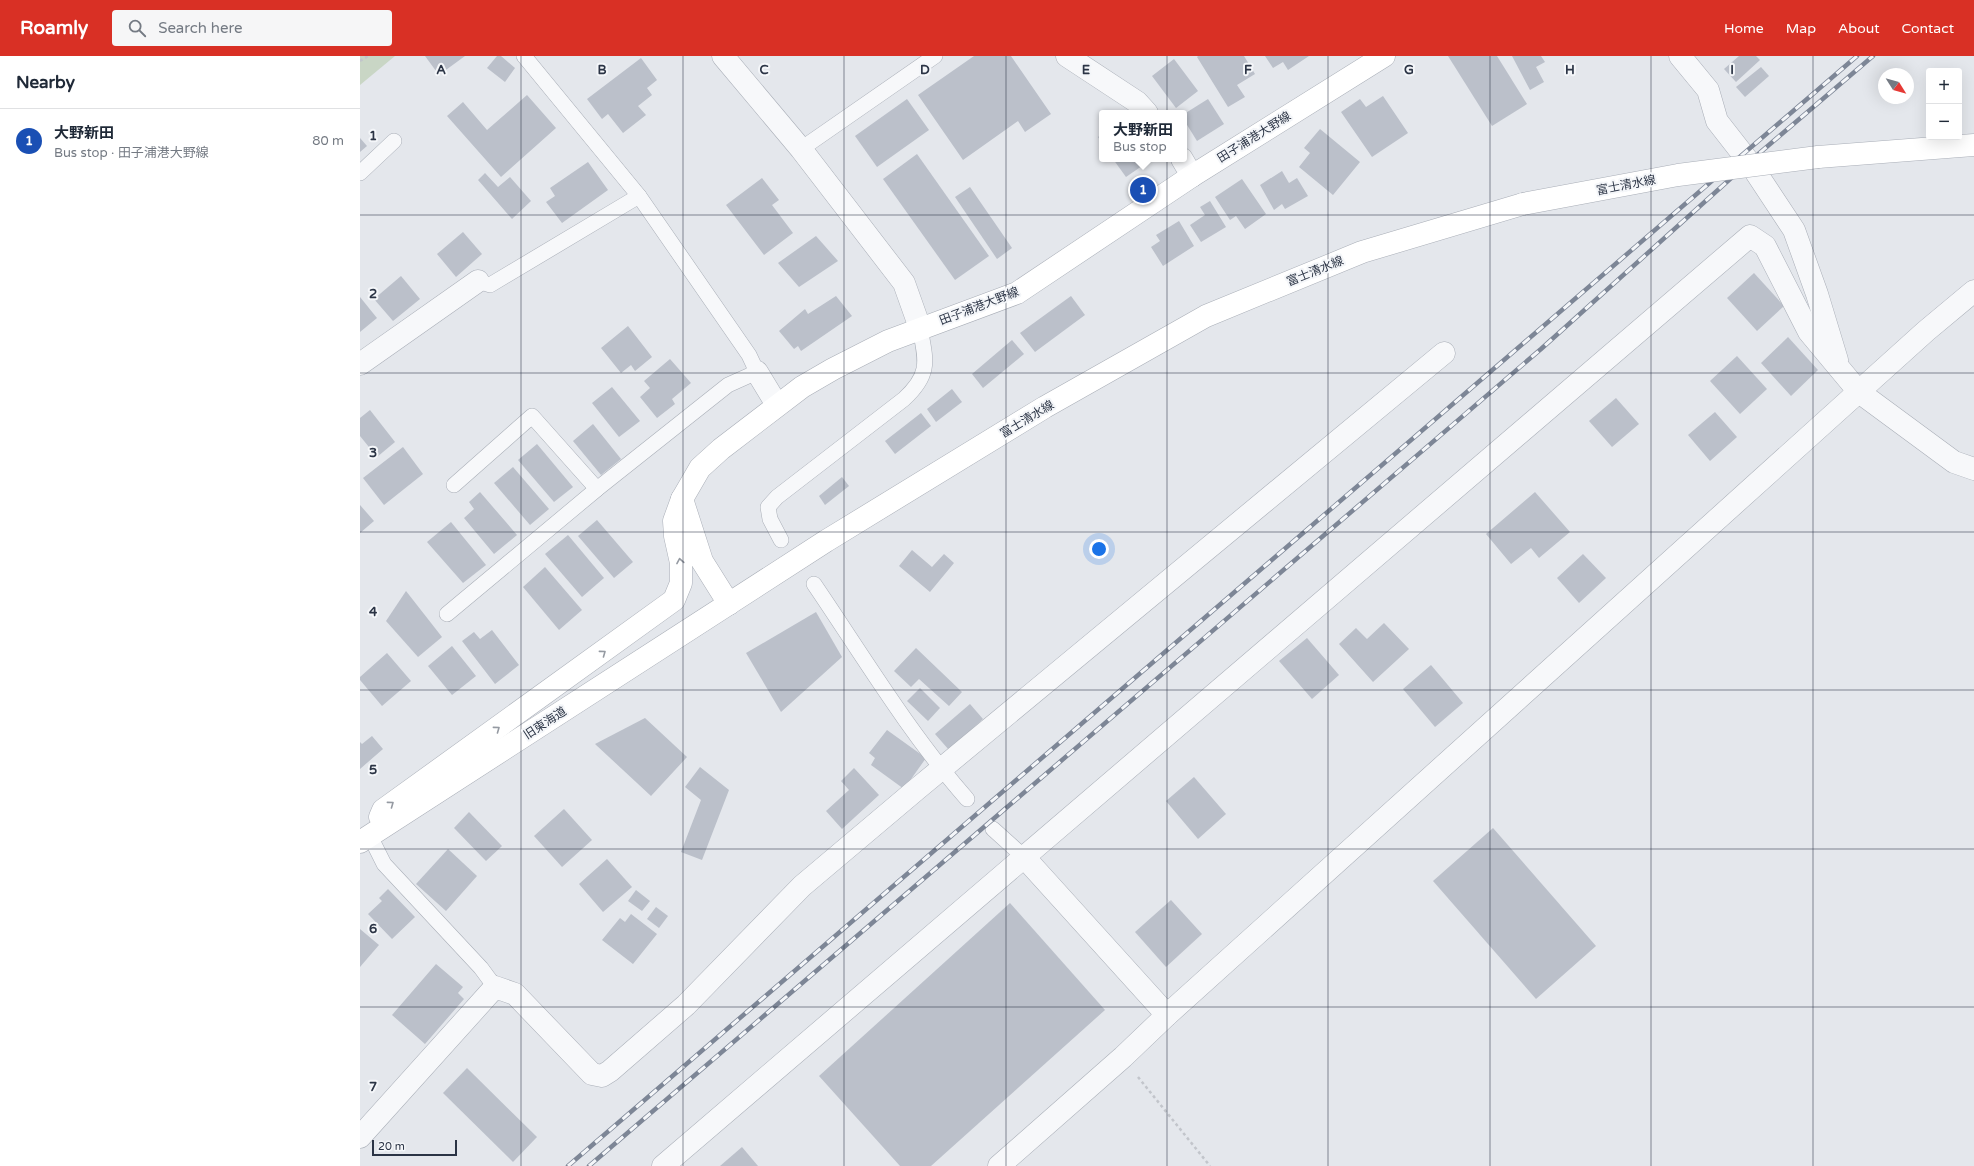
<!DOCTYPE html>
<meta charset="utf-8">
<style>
body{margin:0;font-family:"Varela Round","Noto Sans JP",sans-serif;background:#f6f6f7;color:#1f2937}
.controls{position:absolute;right:12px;top:12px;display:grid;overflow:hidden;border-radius:4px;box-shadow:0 4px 16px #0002}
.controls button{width:36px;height:36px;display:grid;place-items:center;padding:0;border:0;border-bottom:1px solid #e0e1e3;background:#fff;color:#1f2937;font:20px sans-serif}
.compass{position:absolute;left:1518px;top:12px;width:36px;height:36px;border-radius:50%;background:#fff;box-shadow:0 4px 16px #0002;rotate:127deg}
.scale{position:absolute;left:12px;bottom:10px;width:85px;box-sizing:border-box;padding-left:4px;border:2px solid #2b3445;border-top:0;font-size:11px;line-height:14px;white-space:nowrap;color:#2b3445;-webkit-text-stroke:3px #f4f6f9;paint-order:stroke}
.you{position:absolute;left:739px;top:493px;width:14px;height:14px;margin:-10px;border:3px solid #fff;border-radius:50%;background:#1a73e8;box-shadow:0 0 0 6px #1a73e833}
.badge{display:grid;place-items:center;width:26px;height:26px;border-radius:50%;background:#d93025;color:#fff;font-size:13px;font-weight:700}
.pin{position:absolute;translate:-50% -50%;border:2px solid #fff;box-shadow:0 1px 4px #0006}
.popup{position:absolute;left:739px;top:54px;width:88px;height:52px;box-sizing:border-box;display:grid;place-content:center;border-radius:4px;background:#fff;filter:drop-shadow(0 1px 3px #0005);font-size:13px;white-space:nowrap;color:#747a83}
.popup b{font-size:15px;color:#1f2937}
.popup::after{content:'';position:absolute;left:50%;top:100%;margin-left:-8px;border:8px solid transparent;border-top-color:#fff}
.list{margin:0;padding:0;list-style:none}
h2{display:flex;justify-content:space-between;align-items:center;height:52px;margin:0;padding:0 16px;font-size:17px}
h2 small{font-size:13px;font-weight:400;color:#747a83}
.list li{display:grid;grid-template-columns:26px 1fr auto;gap:12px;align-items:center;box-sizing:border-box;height:64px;padding:0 16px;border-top:1px solid #e0e1e3}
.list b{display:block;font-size:15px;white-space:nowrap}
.list p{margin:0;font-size:13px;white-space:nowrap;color:#747a83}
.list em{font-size:13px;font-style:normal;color:#747a83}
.icon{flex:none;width:22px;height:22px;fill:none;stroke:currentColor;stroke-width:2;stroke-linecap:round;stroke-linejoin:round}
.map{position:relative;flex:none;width:1614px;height:1110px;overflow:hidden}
header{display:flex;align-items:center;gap:24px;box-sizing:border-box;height:56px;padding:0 20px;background:#d93025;color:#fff}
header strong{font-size:19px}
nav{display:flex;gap:22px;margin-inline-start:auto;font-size:14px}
.search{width:280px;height:36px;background:#f6f6f7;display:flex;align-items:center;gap:10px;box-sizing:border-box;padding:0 14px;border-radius:4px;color:#747a83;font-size:15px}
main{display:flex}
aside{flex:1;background:#fff}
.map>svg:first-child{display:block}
.green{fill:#c9d6c5}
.building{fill:#bbc0ca}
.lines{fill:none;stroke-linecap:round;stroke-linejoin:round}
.service-casing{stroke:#a9aeb7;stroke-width:16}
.minor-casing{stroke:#a9aeb7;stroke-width:23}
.tertiary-casing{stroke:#a9aeb7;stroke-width:23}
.secondary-casing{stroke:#a9aeb7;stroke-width:23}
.path{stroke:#c2c5cb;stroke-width:2.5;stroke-dasharray:3 3;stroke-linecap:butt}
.service{stroke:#f7f8fa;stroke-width:15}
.minor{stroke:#f7f8fa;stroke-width:22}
.tertiary{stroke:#f7f8fa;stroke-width:22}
.secondary{stroke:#fff;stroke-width:22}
.rail-casing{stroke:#7d8696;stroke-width:4.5}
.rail{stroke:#f4f6f9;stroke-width:3;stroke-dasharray:9;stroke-linecap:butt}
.secondary-bridge-casing{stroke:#a9aeb7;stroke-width:23;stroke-linecap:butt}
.secondary-bridge{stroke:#fff;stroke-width:22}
.oneway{stroke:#959aa2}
.grid{fill:none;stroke:#2b3445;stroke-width:1;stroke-opacity:0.55}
.labels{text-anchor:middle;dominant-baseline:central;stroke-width:4;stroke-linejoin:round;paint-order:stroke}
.street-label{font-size:12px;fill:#2b3445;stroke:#f4f6f9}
.grid-label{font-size:13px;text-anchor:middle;font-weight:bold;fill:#2b3445;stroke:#f4f6f9;stroke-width:4;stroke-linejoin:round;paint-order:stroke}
</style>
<header>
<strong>Roamly</strong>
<div class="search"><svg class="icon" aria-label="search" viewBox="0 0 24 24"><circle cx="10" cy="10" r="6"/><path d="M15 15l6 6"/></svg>Search here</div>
<nav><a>Home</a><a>Map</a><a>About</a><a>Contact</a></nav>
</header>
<main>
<aside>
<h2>Nearby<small></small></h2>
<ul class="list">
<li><span class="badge" style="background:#1a4fb4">1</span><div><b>大野新田</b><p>Bus stop · 田子浦港大野線</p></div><em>80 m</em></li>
</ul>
</aside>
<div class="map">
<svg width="1614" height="1110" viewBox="0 0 1614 1110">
<rect width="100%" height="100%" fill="#e4e7ec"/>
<path class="green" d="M 0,0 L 35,0 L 0,29 Z"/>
<g class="building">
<path d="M 65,0 L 105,0 L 79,19 Z"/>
<path d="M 137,0 L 141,0 L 155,12 L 145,26 L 127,12 Z"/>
<path d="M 614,0 L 651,0 L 691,58 L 665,76 L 658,65 L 603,104 L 558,39 Z"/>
<path d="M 838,0 L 884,0 L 895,18 L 877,29 L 885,41 L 868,51 L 837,1 Z"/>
<path d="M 905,0 L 949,0 L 928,14 L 923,6 L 913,12 Z"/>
<path d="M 1088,0 L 1137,0 L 1167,48 L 1132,70 Z"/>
<path d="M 1152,0 L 1181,0 L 1185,6 L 1176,11 L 1184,26 L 1170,34 Z"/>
<path d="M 1379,0 L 1396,0 L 1400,4 L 1376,26 L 1364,13 Z"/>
<path d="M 281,2 L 297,24 L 287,32 L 292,39 L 278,50 L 286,59 L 263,77 L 248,58 L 242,63 L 227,43 Z"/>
<path d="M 814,3 L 838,35 L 816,52 L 792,20 Z"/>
<path d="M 1401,11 L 1409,20 L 1385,41 L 1376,31 Z"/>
<path d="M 167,39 L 196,72 L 141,121 L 87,60 L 103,46 L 127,74 Z"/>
<path d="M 1023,40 L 1048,77 L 1012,101 L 981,56 L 1000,43 L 1006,51 Z"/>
<path d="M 547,43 L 569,74 L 517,111 L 495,80 Z"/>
<path d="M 848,43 L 864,68 L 837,85 L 824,64 L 824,58 Z"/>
<path d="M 960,73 L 1000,106 L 973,139 L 939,111 L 950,97 L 944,92 Z"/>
<path d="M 742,78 L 742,87 L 738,81 Z"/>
<path d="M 0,82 L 7,90 L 0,96 Z"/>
<path d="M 557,98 L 629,200 L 595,224 L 523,123 Z"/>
<path d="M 753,103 L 792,103 L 766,121 Z"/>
<path d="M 228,106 L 248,134 L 202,167 L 186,146 L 195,140 L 190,132 Z"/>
<path d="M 922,115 L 929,127 L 937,122 L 948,140 L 925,153 L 922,148 L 914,154 L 900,129 Z"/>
<path d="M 125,117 L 138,131 L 150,121 L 171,145 L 152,163 L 118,124 Z"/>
<path d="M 402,122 L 419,144 L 412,149 L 433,177 L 404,199 L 366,149 Z"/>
<path d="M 882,123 L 906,158 L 885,173 L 876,160 L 870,164 L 855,141 Z"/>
<path d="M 610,131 L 652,192 L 637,203 L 595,141 Z"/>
<path d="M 850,145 L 866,171 L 841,186 L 830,169 L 845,159 L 840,151 Z"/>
<path d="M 819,165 L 834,190 L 803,210 L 791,191 L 800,185 L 796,179 Z"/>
<path d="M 103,176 L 122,198 L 96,221 L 77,198 Z"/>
<path d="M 456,180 L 478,205 L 439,231 L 418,207 Z"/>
<path d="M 1394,217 L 1424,250 L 1397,275 L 1367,242 Z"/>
<path d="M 41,220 L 60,243 L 33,265 L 14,243 Z"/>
<path d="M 476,240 L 492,260 L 441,295 L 438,290 L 434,293 L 419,275 L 445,253 L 448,258 Z"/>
<path d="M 711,240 L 725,259 L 675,296 L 660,277 Z"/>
<path d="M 0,241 L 17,262 L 0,276 Z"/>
<path d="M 268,270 L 292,301 L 275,315 L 271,309 L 261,317 L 241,292 Z"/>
<path d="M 1428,281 L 1458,314 L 1431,340 L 1401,307 Z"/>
<path d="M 652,284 L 664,298 L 623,332 L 612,318 Z"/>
<path d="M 1377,300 L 1407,333 L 1380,358 L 1350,325 Z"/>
<path d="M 310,303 L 331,327 L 312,343 L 315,348 L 297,362 L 280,341 L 290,332 L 284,325 Z"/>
<path d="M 252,331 L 280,365 L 259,381 L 232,347 Z"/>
<path d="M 592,333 L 602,346 L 576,366 L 567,353 Z"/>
<path d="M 1256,342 L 1279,368 L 1252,391 L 1229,365 Z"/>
<path d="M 10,354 L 35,386 L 17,401 L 0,380 L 0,362 Z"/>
<path d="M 1355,356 L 1377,381 L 1350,405 L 1328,379 Z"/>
<path d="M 561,357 L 571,370 L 535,398 L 525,385 Z"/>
<path d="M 233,368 L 261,403 L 241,419 L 213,385 Z"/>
<path d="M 177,388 L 213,431 L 194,446 L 158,404 Z"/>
<path d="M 43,391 L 63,418 L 24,449 L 3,422 Z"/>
<path d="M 153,411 L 189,453 L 170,469 L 134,427 Z"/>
<path d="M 482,421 L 489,430 L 465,449 L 459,440 Z"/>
<path d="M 120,436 L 157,479 L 134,498 L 104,462 L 114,453 L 109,446 Z"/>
<path d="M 1175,436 L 1210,476 L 1179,502 L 1171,492 L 1151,508 L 1126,478 Z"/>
<path d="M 0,449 L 14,465 L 0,477 Z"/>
<path d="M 237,464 L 273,506 L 254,522 L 218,480 Z"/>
<path d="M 91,466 L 126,509 L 103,527 L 67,486 Z"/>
<path d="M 208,479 L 244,522 L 222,541 L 185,498 Z"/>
<path d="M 552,494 L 572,511 L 584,498 L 594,507 L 570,536 L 539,510 Z"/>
<path d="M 1223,498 L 1246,522 L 1219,547 L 1197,522 Z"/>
<path d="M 185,511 L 222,554 L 199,574 L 163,531 Z"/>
<path d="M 46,535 L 82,581 L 58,601 L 26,565 Z"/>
<path d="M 456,556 L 482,601 L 421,656 L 386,597 Z"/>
<path d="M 1024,567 L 1049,593 L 1013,626 L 979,588 L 996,572 L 1007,583 Z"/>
<path d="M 132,574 L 159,609 L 135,628 L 102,585 L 114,576 L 120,583 Z"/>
<path d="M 947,582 L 979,619 L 952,643 L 919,605 Z"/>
<path d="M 92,590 L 116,620 L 92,639 L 68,610 Z"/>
<path d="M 556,592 L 602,636 L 589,650 L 559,623 L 551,631 L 534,615 Z"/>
<path d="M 27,597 L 51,625 L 22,650 L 0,624 L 0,621 Z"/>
<path d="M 1071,609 L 1103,647 L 1075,671 L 1043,633 Z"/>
<path d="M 560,632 L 580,652 L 568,665 L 547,645 Z"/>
<path d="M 610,648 L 623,663 L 589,694 L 575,678 Z"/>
<path d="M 285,662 L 327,701 L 291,740 L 235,688 Z"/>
<path d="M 527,674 L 566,702 L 544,733 L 511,709 L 515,702 L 509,697 Z"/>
<path d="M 12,680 L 23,693 L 0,713 L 0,686 L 2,688 Z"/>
<path d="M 340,711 L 369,734 L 342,804 L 321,796 L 341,744 L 325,731 Z"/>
<path d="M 494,712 L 519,739 L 482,773 L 466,755 L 489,734 L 481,725 Z"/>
<path d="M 834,721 L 866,758 L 838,783 L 806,745 Z"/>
<path d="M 204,753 L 232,784 L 202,811 L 174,780 Z"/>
<path d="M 109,756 L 142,790 L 126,805 L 94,772 Z"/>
<path d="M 1133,772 L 1236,890 L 1176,943 L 1073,825 Z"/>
<path d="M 88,793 L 117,820 L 86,855 L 56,828 Z"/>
<path d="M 247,803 L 272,831 L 243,856 L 219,828 Z"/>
<path d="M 28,833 L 55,861 L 32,883 L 8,858 L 22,845 L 19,842 Z"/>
<path d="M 276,834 L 290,845 L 282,855 L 268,845 Z"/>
<path d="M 811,844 L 842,878 L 806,911 L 775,876 Z"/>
<path d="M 650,847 L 745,954 L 571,1110 L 540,1110 L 459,1020 Z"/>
<path d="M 296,851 L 308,860 L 299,872 L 287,863 Z"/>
<path d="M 271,858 L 297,878 L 273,908 L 242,884 L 260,862 L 265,866 Z"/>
<path d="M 0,873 L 19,889 L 0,911 Z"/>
<path d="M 76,908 L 103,931 L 98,937 L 104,943 L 65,988 L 32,959 Z"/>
<path d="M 107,1012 L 177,1081 L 153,1106 L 83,1037 Z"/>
<path d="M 382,1091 L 398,1110 L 360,1110 Z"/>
</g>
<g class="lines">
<g class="service-casing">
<g id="service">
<path d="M 164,0 L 279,140"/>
<path d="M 441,93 L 575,0"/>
<path d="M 0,117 L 34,85"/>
<path d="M 94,429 L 172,360 L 237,433"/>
<path d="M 421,484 L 410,463 L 408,451 L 417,441 L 544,343 C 571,318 566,305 560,272"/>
<path d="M 454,528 C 503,600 549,677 607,743"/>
<path d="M 87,558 L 237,433 L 368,329 L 397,316 L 389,299 L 279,140 L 130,229 L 118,225"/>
<path d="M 633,773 L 664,801"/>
<path d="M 10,780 L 24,808 L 121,912 L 135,931"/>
</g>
</g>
<g class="minor-casing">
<g id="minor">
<path d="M 363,0 L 441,93 L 544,227 L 560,272"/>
<path d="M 707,0 L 777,46 L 787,57"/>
<path d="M 1320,0 L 1348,34 L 1357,65 L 1389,106 L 1434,174 L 1457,238 L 1477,304"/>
<path d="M 822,103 L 832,120"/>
<path d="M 0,308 L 118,225"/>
<path d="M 397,316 L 417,349"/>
<path d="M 664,801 L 807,959"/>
<path d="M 0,1081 L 135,931 L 155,938 L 232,1018 L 242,1020 L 250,1015 L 326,949 L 442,830 L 557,733 L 1084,297"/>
<path d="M 303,1110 L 1390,180 L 1405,190 L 1449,276 L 1499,336"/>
</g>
</g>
<g class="tertiary-casing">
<g id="tertiary">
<path d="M 1499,336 L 1594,406 L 1614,413"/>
<path d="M 639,1110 L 763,1001 L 807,959 L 1566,275 L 1614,235"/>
</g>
</g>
<g class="secondary-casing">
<g id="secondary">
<path d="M 1458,101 L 1614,89"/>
<path d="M 369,548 L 342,505 L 322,443 L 340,412 L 361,393 L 442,331 L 473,313 L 528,285 L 657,237 L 832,120 L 1024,0"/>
<path d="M 20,761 L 23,754 L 314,544 L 321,527 L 321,507 L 315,480 L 314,465 L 322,443"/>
<path d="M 0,786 L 466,485 L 685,351 L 846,260 L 1002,196 L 1163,148"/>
</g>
</g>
<g class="path">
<path d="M 0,5 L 8,0"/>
<path d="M 778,1021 L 850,1110"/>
</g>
<use href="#service" class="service"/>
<use href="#minor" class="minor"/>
<use href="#tertiary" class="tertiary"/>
<use href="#secondary" class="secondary"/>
<g class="rail-casing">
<g id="rail">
<path d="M 208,1110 L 1497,0"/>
<path d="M 229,1110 L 1181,293 L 1389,106 L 1513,0"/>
</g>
</g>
<use href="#rail" class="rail"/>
<g class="secondary-bridge-casing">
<path id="secondary-bridge" d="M 1163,148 L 1318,119 L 1458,101"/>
</g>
<use href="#secondary-bridge" class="secondary-bridge"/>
</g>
<defs><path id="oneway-chevron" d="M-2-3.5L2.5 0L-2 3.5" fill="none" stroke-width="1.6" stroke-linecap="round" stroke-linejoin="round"/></defs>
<g class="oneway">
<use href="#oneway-chevron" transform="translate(320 505) rotate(-100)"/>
<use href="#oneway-chevron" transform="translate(243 597) rotate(-36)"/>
<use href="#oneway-chevron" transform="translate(137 673) rotate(-36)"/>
<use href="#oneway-chevron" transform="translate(31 748) rotate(-36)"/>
</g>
<path class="grid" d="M 161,0 L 161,1110M 323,0 L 323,1110M 484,0 L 484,1110M 646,0 L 646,1110M 807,0 L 807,1110M 968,0 L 968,1110M 1130,0 L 1130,1110M 1291,0 L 1291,1110M 1453,0 L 1453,1110M 0,159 L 1614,159M 0,317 L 1614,317M 0,476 L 1614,476M 0,634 L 1614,634M 0,793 L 1614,793M 0,951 L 1614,951"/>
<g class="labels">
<g class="street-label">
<text transform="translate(894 81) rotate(-32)">田子浦港大野線</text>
<text transform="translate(1266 129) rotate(-11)">富士清水線</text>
<text transform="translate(955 215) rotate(-22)">富士清水線</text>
<text transform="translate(619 250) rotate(-21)">田子浦港大野線</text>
<text transform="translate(667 363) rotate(-31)">富士清水線</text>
<text transform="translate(185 667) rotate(-33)">旧東海道</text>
</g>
</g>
<g class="grid-label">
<text x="81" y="18">A</text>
<text x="242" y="18">B</text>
<text x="404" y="18">C</text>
<text x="565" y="18">D</text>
<text x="726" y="18">E</text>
<text x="888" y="18">F</text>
<text x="1049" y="18">G</text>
<text x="1210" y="18">H</text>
<text x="1372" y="18">I</text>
<text x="13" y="84">1</text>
<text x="13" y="242">2</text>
<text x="13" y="401">3</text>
<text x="13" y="560">4</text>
<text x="13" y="718">5</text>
<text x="13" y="877">6</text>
<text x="13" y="1035">7</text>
</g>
</svg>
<div class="controls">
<button>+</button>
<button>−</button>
</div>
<svg class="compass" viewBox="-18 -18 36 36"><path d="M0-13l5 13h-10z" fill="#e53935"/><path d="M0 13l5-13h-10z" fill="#747a83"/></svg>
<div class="scale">20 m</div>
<div class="you"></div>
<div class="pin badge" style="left:783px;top:134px;background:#1a4fb4">1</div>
<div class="popup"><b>大野新田</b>Bus stop</div>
</div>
</main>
